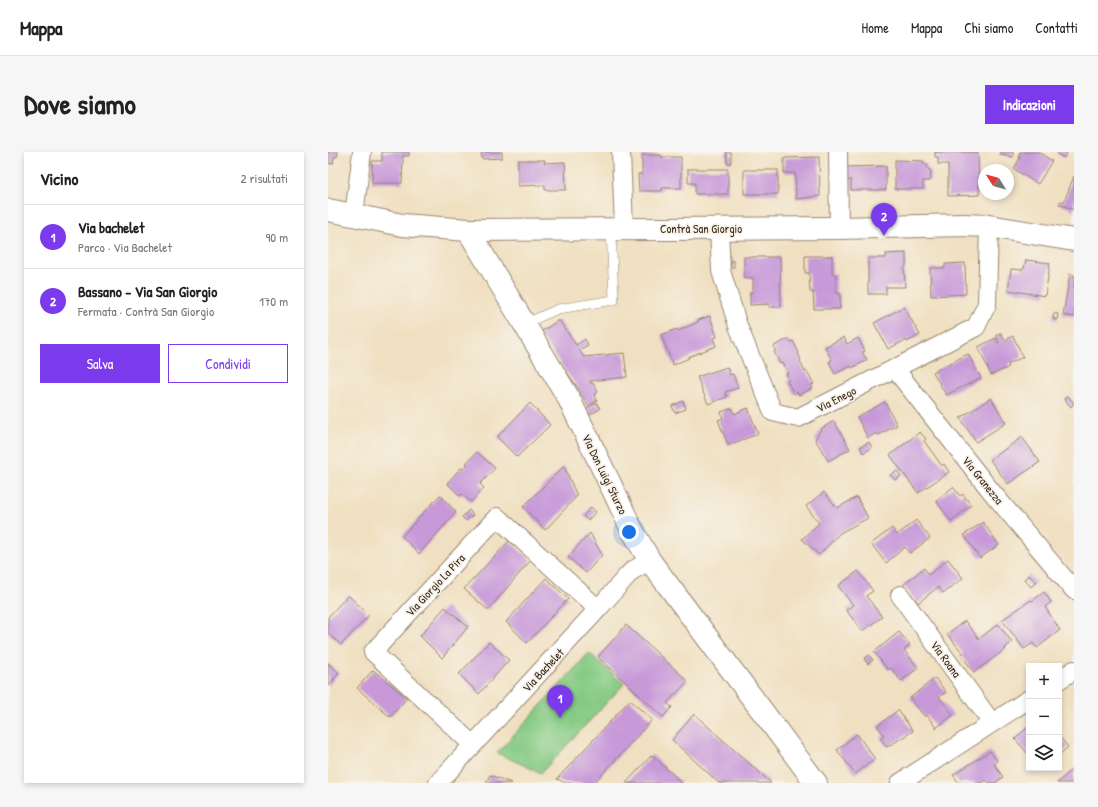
<!DOCTYPE html>
<html lang="it">
<meta charset="utf-8">
<style>
body{margin:0;font-family:"Patrick Hand",sans-serif;background:#f6f6f6;color:#222}
.controls{position:absolute;right:12px;bottom:12px;display:grid;overflow:hidden;border-radius:0px;box-shadow:0 2px 6px #0003}
.controls button{width:36px;height:36px;display:grid;place-items:center;padding:0;border:0;border-bottom:1px solid #e0e0e0;background:#fff;color:#222;font:20px sans-serif}
.compass{position:absolute;left:650px;top:12px;width:36px;height:36px;border-radius:50%;background:#fff;box-shadow:0 2px 6px #0003;rotate:307deg}
.you{position:absolute;left:301px;top:380px;width:14px;height:14px;margin:-10px;border:3px solid #fff;border-radius:50%;background:#1a73e8;box-shadow:0 0 0 6px #1a73e833}
.badge{display:grid;place-items:center;width:26px;height:26px;border-radius:50%;background:#7c3aed;color:#fff;font-size:13px;font-weight:700}
.pin{position:absolute;translate:-50% -33px;filter:drop-shadow(0 1px 2px #0008)}
.pin::after{content:'';position:absolute;top:21px;width:14px;height:12px;background:inherit;clip-path:polygon(0 0,100% 0,50% 100%)}
.list{margin:0;padding:0;list-style:none}
h2{display:flex;justify-content:space-between;align-items:center;height:52px;margin:0;padding:0 16px;font-size:17px}
h2 small{font-size:13px;font-weight:400;color:#767676}
.list li{display:grid;grid-template-columns:26px 1fr auto;gap:12px;align-items:center;box-sizing:border-box;height:64px;padding:0 16px;border-top:1px solid #e0e0e0}
.list b{display:block;font-size:15px;white-space:nowrap}
.list p{margin:0;font-size:13px;white-space:nowrap;color:#767676}
.list em{font-size:13px;font-style:normal;color:#767676}
.actions{display:flex;gap:8px;padding:12px 16px}
.actions a{flex:1;padding:9px 0;border:1px solid #7c3aed;border-radius:0px;text-align:center;font-size:14px;color:#7c3aed}
.actions .main{background:#7c3aed;color:#fff}
.icon{flex:none;width:22px;height:22px;fill:none;stroke:currentColor;stroke-width:2;stroke-linecap:round;stroke-linejoin:round}
.map{position:relative;flex:none;width:746px;height:631px;overflow:hidden;border-radius:0px}
header{display:flex;align-items:center;gap:24px;box-sizing:border-box;height:56px;padding:0 20px;background:#fff;border-bottom:1px solid #e0e0e0}
header strong{font-size:19px}
nav{display:flex;gap:22px;margin-inline-start:auto;font-size:14px}
.intro{display:flex;align-items:center;justify-content:space-between;box-sizing:border-box;height:96px;padding:0 24px}
h1{margin:0;font-size:28px}
.button{padding:10px 18px;border-radius:0px;background:#7c3aed;color:#fff;font-size:14px;font-weight:700}
main{display:flex;gap:24px;padding:0 24px}
aside{flex:1;background:#fff;border-radius:0px;box-shadow:0 2px 6px #0003}
.map>svg:first-child{display:block}
.green{fill:#85ca84;stroke:#607a51}
.building{fill:#c799d9}
.lines{fill:none;stroke-linecap:round;stroke-linejoin:round}
.lane-casing{stroke:#968570;stroke-width:10}
.street-casing{stroke:#968570;stroke-width:20}
.secondary-casing{stroke:#968570;stroke-width:24}
.lane{stroke:#fff;stroke-width:9}
.street{stroke:#fff;stroke-width:18}
.secondary{stroke:#fff;stroke-width:22}
.labels{text-anchor:middle;dominant-baseline:central;stroke-width:3.5;stroke-linejoin:round;paint-order:stroke}
.street-label{font-size:12px;fill:#3b2a1e;stroke:#f7f3e8}
</style>
<header>
<strong>Mappa</strong>
<nav><a>Home</a><a>Mappa</a><a>Chi siamo</a><a>Contatti</a></nav>
</header>
<div class="intro"><h1>Dove siamo</h1><a class="button">Indicazioni</a></div>
<main>
<aside>
<h2>Vicino<small>2 risultati</small></h2>
<ul class="list">
<li><span class="badge">1</span><div><b>Via bachelet</b><p>Parco · Via Bachelet</p></div><em>90 m</em></li>
<li><span class="badge">2</span><div><b>Bassano - Via San Giorgio</b><p>Fermata · Contrà San Giorgio</p></div><em>170 m</em></li>
</ul>
<div class="actions"><a class="main">Salva</a><a>Condividi</a></div>
</aside>
<div class="map">
<svg width="746" height="631" viewBox="0 0 746 631">
<rect width="100%" height="100%" fill="#f7f3e8"/>
<filter id="ink" filterUnits="userSpaceOnUse"><feTurbulence type="fractalNoise" baseFrequency=".025" numOctaves="2"/><feDisplacementMap in="SourceGraphic" scale="8" xChannelSelector="R" yChannelSelector="G"/><feConvolveMatrix kernelMatrix="1 2 1 2 8 2 1 2 1" color-interpolation-filters="sRGB"/></filter>
<filter id="wash" filterUnits="userSpaceOnUse"><feTurbulence type="fractalNoise" baseFrequency=".012" numOctaves="4" result="noise"/><feDisplacementMap in="SourceGraphic" scale="16" xChannelSelector="R" yChannelSelector="G"/><feGaussianBlur stdDeviation="0.9" result="paint"/><feColorMatrix in="noise" values="0 0 0 0 0 0 0 0 0 0 0 0 0 0 0 0 0 1.4 0 .05"/><feComposite in="paint" operator="in"/></filter>
<g filter="url(#wash)">
<rect width="100%" height="100%" fill="#f0e0c1"/>
<path class="green" d="M 261,501 L 296,532 L 213,621 L 169,601 Z"/>
<g id="blocks">
<g class="building">
<path d="M 0,0 L 10,0 L 9,5 L 6,5 L 5,12 L 0,11 Z"/>
<path d="M 54,0 L 81,0 L 81,4 L 75,4 L 74,31 L 44,31 L 44,9 L 54,9 Z"/>
<path d="M 153,0 L 174,0 L 174,6 L 154,7 Z"/>
<path d="M 398,0 L 403,0 L 403,11 L 399,11 Z"/>
<path d="M 607,0 L 650,0 L 651,43 L 620,44 L 620,12 L 610,12 L 610,5 L 607,5 Z"/>
<path d="M 673,0 L 685,0 L 685,5 L 672,3 Z"/>
<path d="M 692,0 L 713,0 L 712,1 L 724,9 L 710,32 L 686,17 L 692,6 L 691,5 Z"/>
<path d="M 730,0 L 739,0 L 736,6 L 729,2 Z"/>
<path d="M 314,3 L 333,3 L 333,5 L 353,5 L 353,36 L 334,36 L 334,39 L 311,39 L 310,22 L 314,22 Z"/>
<path d="M 491,5 L 492,44 L 468,47 L 467,21 L 456,21 L 456,6 Z"/>
<path d="M 190,8 L 217,8 L 216,11 L 237,10 L 238,38 L 217,38 L 217,33 L 190,34 Z"/>
<path d="M 567,8 L 595,9 L 595,12 L 599,12 L 599,16 L 603,19 L 602,29 L 595,29 L 595,37 L 567,37 Z"/>
<path d="M 558,14 L 558,38 L 523,38 L 523,28 L 517,28 L 517,15 Z"/>
<path d="M 360,17 L 400,17 L 400,42 L 367,42 L 367,31 L 360,31 Z"/>
<rect x="416" y="18" width="34" height="24"/>
<path d="M 746,24 L 746,58 L 731,52 L 733,49 L 736,50 Z"/>
<path d="M 578,101 L 578,115 L 576,116 L 577,135 L 558,135 L 558,142 L 540,142 L 540,106 L 558,106 L 558,102 Z"/>
<path d="M 477,104 L 504,104 L 504,122 L 508,122 L 508,141 L 512,141 L 512,157 L 486,157 L 485,140 L 482,140 L 481,121 L 477,121 Z"/>
<path d="M 416,105 L 452,105 L 453,155 L 441,155 L 441,152 L 422,153 L 422,140 L 425,140 L 425,126 L 416,126 Z"/>
<path d="M 698,108 L 722,111 L 717,144 L 680,138 L 683,117 L 694,118 L 696,116 Z"/>
<path d="M 403,109 L 406,109 L 406,115 L 402,116 Z"/>
<path d="M 637,111 L 638,142 L 603,144 L 602,116 L 617,116 L 617,112 Z"/>
<path d="M 742,122 L 746,123 L 746,165 L 735,163 Z"/>
<path d="M 576,155 L 592,183 L 579,190 L 578,188 L 560,197 L 546,171 Z"/>
<path d="M 726,161 L 730,162 L 729,168 L 725,167 Z"/>
<path d="M 382,164 L 389,185 L 385,186 L 388,194 L 360,205 L 361,206 L 345,213 L 333,183 L 349,177 L 350,179 L 370,170 L 370,168 Z"/>
<path d="M 231,168 L 248,193 L 257,187 L 260,193 L 251,198 L 256,205 L 296,201 L 299,225 L 262,229 L 262,231 L 265,231 L 270,240 L 266,243 L 269,249 L 260,254 L 250,236 L 211,181 Z"/>
<path d="M 673,181 L 677,188 L 685,184 L 695,205 L 680,212 L 681,215 L 663,223 L 650,195 L 668,186 L 670,191 L 672,190 L 668,183 Z"/>
<path d="M 516,185 L 519,192 L 530,186 L 537,199 L 534,200 L 539,208 L 524,216 L 523,214 L 507,222 L 501,210 L 504,208 L 497,195 Z"/>
<path d="M 460,187 L 462,190 L 465,189 L 471,201 L 470,201 L 473,208 L 472,209 L 477,220 L 479,219 L 486,232 L 483,233 L 485,236 L 471,243 L 469,240 L 466,242 L 459,229 L 461,228 L 458,222 L 460,221 L 454,211 L 452,212 L 446,199 L 448,198 L 446,194 Z"/>
<path d="M 640,202 L 653,226 L 618,243 L 605,220 Z"/>
<path d="M 399,215 L 402,223 L 405,222 L 410,236 L 397,240 L 399,245 L 380,252 L 369,225 Z"/>
<path d="M 740,244 L 746,251 L 743,255 L 736,247 Z"/>
<path d="M 663,246 L 678,271 L 648,290 L 632,266 Z"/>
<path d="M 355,249 L 358,257 L 347,261 L 344,254 Z"/>
<path d="M 557,250 L 569,273 L 550,283 L 548,281 L 540,286 L 529,265 Z"/>
<path d="M 202,251 L 222,273 L 189,305 L 169,285 Z"/>
<path d="M 269,251 L 272,257 L 261,263 L 258,257 Z"/>
<path d="M 404,256 L 406,262 L 420,256 L 430,282 L 400,293 L 390,268 L 395,266 L 393,260 Z"/>
<path d="M 506,269 L 522,297 L 500,309 L 487,287 L 494,276 Z"/>
<path d="M 592,280 L 598,287 L 596,289 L 614,314 L 616,312 L 621,320 L 590,341 L 562,303 Z"/>
<path d="M 694,285 L 712,310 L 680,332 L 662,308 Z"/>
<path d="M 541,290 L 544,296 L 535,301 L 532,295 Z"/>
<path d="M 149,300 L 167,316 L 152,332 L 156,336 L 143,350 L 134,342 L 132,344 L 119,331 L 133,316 L 135,317 L 140,312 L 138,311 Z"/>
<path d="M 236,314 L 249,344 L 217,378 L 195,355 Z"/>
<path d="M 569,319 L 573,324 L 567,328 L 562,323 Z"/>
<path d="M 625,335 L 632,344 L 635,342 L 643,353 L 623,369 L 608,349 Z"/>
<path d="M 496,340 L 509,356 L 529,345 L 540,366 L 512,381 L 491,403 L 474,387 L 491,371 L 478,354 Z"/>
<path d="M 112,343 L 128,360 L 91,402 L 74,384 Z"/>
<path d="M 263,355 L 268,360 L 260,368 L 255,364 Z"/>
<path d="M 141,358 L 145,363 L 138,369 L 134,365 Z"/>
<path d="M 588,368 L 602,386 L 582,401 L 577,395 L 558,411 L 543,392 L 564,376 L 569,383 Z"/>
<path d="M 655,370 L 671,393 L 652,406 L 636,383 Z"/>
<path d="M 262,381 L 274,403 L 258,421 L 240,405 Z"/>
<path d="M 181,389 L 203,408 L 160,458 L 136,437 Z"/>
<path d="M 620,407 L 635,426 L 615,441 L 610,435 L 590,451 L 575,433 L 596,416 L 601,423 Z"/>
<path d="M 530,419 L 545,439 L 538,444 L 554,465 L 534,479 L 518,458 L 525,453 L 510,434 Z"/>
<path d="M 701,423 L 708,430 L 703,435 L 696,427 Z"/>
<path d="M 218,426 L 240,447 L 199,491 L 178,470 Z"/>
<path d="M 716,440 L 723,450 L 717,455 L 732,478 L 709,496 L 705,491 L 696,497 L 674,468 L 703,448 L 704,449 Z"/>
<path d="M 20,443 L 41,463 L 13,493 L 0,481 L 0,465 Z"/>
<path d="M 117,455 L 140,475 L 114,506 L 92,484 Z"/>
<path d="M 637,469 L 651,487 L 670,472 L 684,490 L 677,496 L 678,497 L 646,520 L 633,503 L 635,501 L 619,482 Z"/>
<path d="M 298,473 L 360,529 L 339,551 L 344,555 L 335,565 L 270,505 Z"/>
<path d="M 571,480 L 582,493 L 576,498 L 590,516 L 573,529 L 563,516 L 560,518 L 546,500 Z"/>
<path d="M 161,490 L 181,508 L 151,542 L 131,522 Z"/>
<path d="M 541,503 L 545,508 L 540,512 L 536,507 Z"/>
<path d="M 0,511 L 11,521 L 0,534 Z"/>
<path d="M 45,518 L 79,546 L 62,565 L 29,536 Z"/>
<path d="M 607,526 L 618,540 L 611,545 L 625,563 L 608,576 L 599,563 L 597,565 L 582,546 Z"/>
<path d="M 302,548 L 324,568 L 266,631 L 238,631 L 229,627 Z"/>
<path d="M 570,558 L 585,579 L 559,595 L 552,586 L 556,583 L 549,574 Z"/>
<path d="M 366,562 L 443,631 L 391,631 L 344,588 Z"/>
<path d="M 701,574 L 701,603 L 687,587 Z"/>
<path d="M 529,582 L 547,607 L 527,622 L 509,598 Z"/>
<path d="M 731,584 L 740,595 L 731,603 Z"/>
<path d="M 662,599 L 669,609 L 666,612 L 675,625 L 667,631 L 661,631 L 658,628 L 654,631 L 631,631 L 625,623 Z"/>
<path d="M 324,603 L 354,631 L 298,631 Z"/>
<path d="M 746,616 L 746,631 L 729,631 Z"/>
<path d="M 162,623 L 183,631 L 158,631 Z"/>
</g>
</g>
</g>
<g filter="url(#ink)">
<use href="#blocks" fill-opacity="0" stroke="#968570" stroke-width="1"/>
<g class="lines">
<g class="lane-casing">
<path id="lane" d="M 196,172 L 230,157 L 286,148 L 283,77"/>
</g>
<g class="street-casing">
<g id="street">
<path d="M 293,0 L 296,77"/>
<path d="M 510,0 L 511,76"/>
<path d="M 26,63 L 34,0"/>
<path d="M 391,76 L 393,119 L 410,174 L 445,260 L 470,266 L 648,175 L 659,152 L 661,74"/>
<path d="M 567,217 L 663,339 L 746,438"/>
<path d="M 572,443 L 664,571"/>
<path d="M 731,528 L 746,518"/>
<path d="M 145,593 L 45,500 L 169,365 L 270,457"/>
<path d="M 110,631 L 270,457 L 299,424 L 305,418 L 322,409"/>
<path d="M 572,631 L 701,547"/>
</g>
</g>
<g class="secondary-casing">
<g id="secondary">
<path d="M 0,58 L 74,73 L 140,78 L 511,76 L 635,73 L 661,74 L 746,88"/>
<path d="M 140,78 L 240,245 L 286,340 L 303,376 L 322,409 L 488,631"/>
</g>
</g>
<use href="#lane" class="lane"/>
<use href="#street" class="street"/>
<use href="#secondary" class="secondary"/>
</g>
</g>
<g class="labels">
<g class="street-label">
<text x="373" y="76">Contrà San Giorgio</text>
<text transform="translate(508 247) rotate(-27)">Via Enego</text>
<text transform="translate(277 322) rotate(64)">Via Don Luigi Sturzo</text>
<text transform="translate(655 328) rotate(51)">Via Granezza</text>
<text transform="translate(107 433) rotate(-47)">Via Giorgio La Pira</text>
<text transform="translate(618 507) rotate(54)">Via Roana</text>
<text transform="translate(215 518) rotate(-47)">Via Bachelet</text>
</g>
</g>
</svg>
<div class="controls">
<button>+</button>
<button>−</button>
<button><svg class="icon" aria-label="layers" viewBox="0 0 24 24"><path d="M12 4l9 5-9 5-9-5zM3 14l9 5 9-5"/></svg></button>
</div>
<svg class="compass" viewBox="-18 -18 36 36"><path d="M0-13l5 13h-10z" fill="#e53935"/><path d="M0 13l5-13h-10z" fill="#767676"/></svg>
<div class="you"></div>
<div class="pin badge" style="left:232px;top:566px">1</div>
<div class="pin badge" style="left:556px;top:84px">2</div>
</div>
</main>
